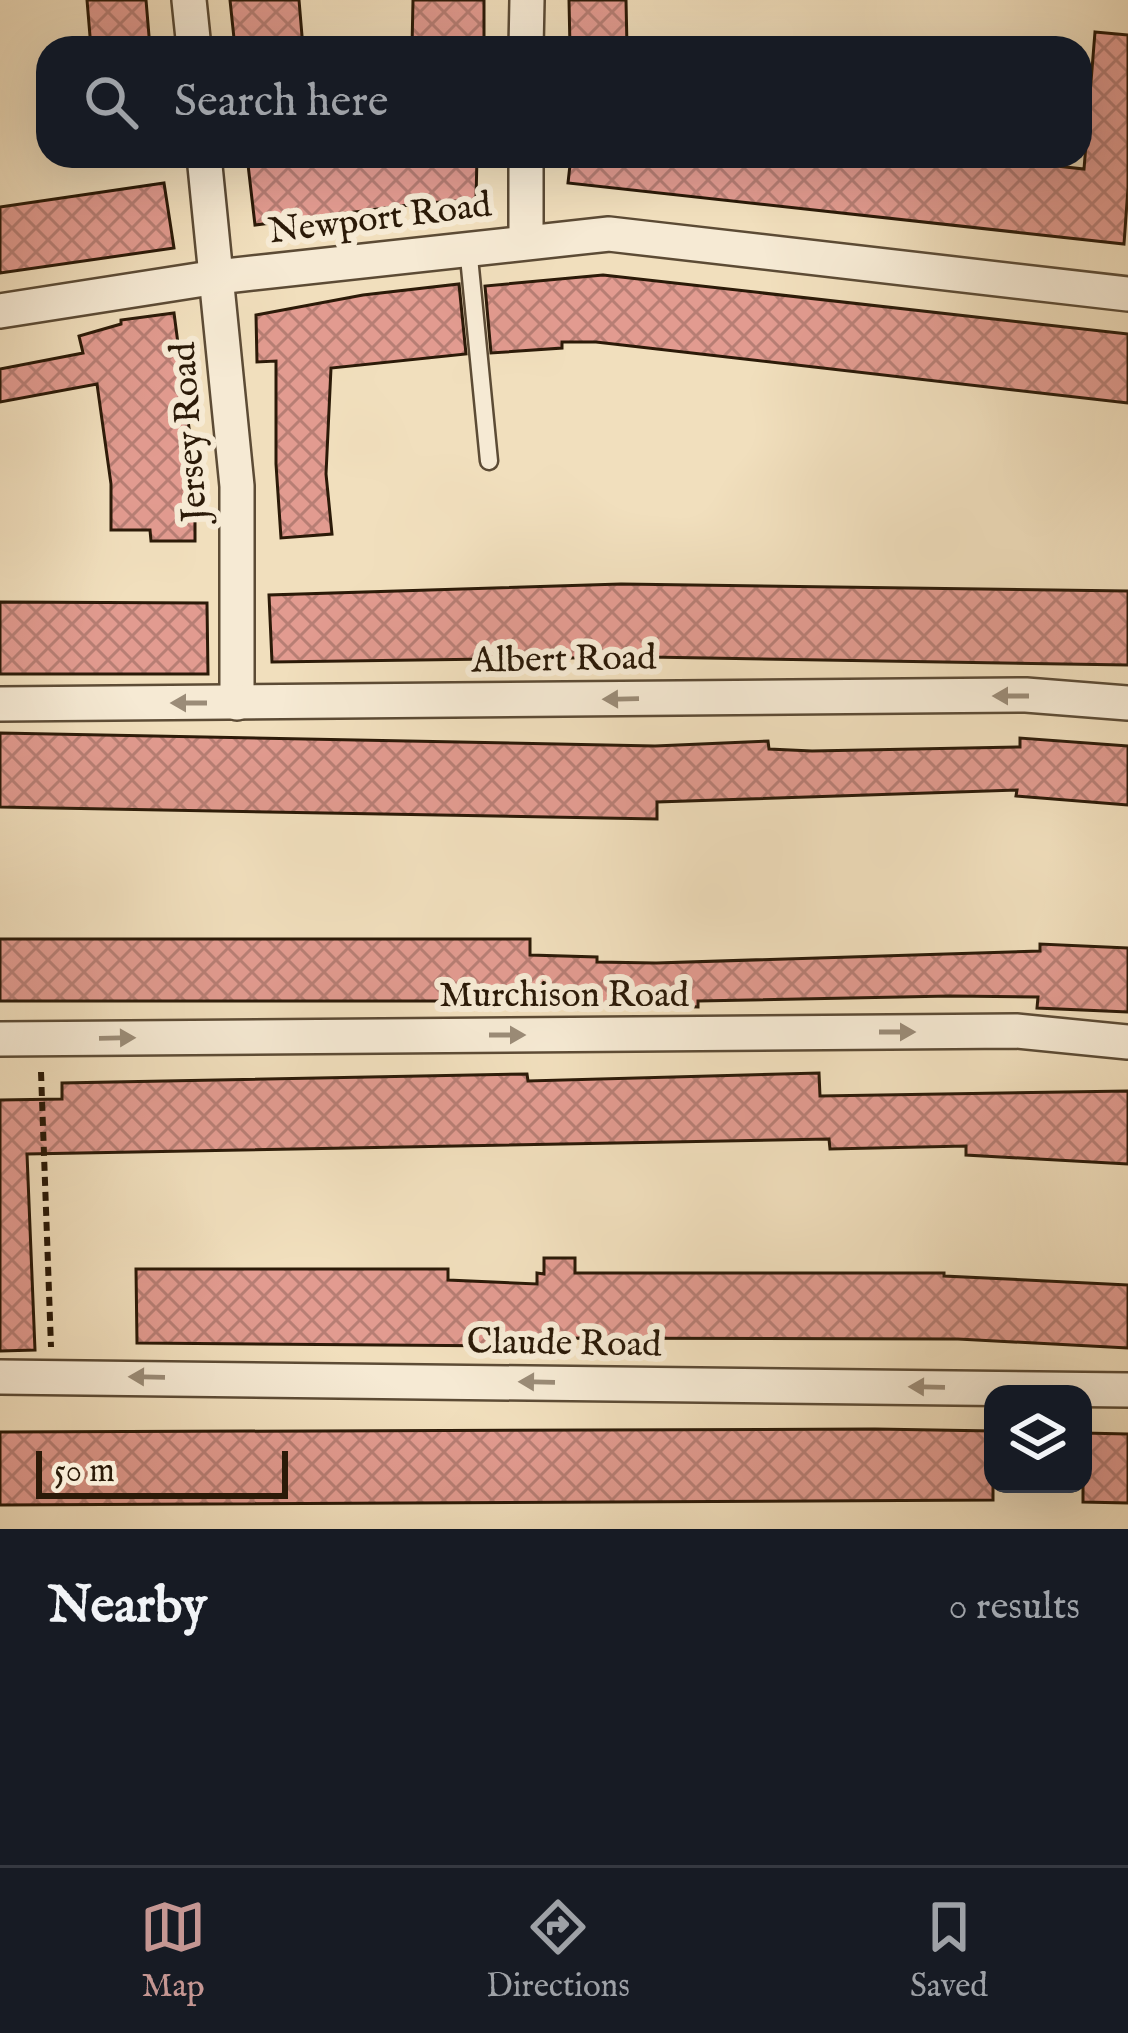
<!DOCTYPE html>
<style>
body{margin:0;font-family:"IM FELL English",serif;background:#20242c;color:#f1f3f6}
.controls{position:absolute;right:36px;bottom:36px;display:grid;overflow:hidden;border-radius:24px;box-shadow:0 12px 48px #0002}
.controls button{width:108px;height:108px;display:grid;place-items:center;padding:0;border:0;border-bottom:3px solid #363941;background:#171b24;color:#f1f3f6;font:60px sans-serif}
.scale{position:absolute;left:36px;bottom:30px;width:252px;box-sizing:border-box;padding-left:12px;border:6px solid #2b1a08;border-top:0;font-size:33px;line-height:42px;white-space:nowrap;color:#2b1a08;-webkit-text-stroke:9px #f6ead4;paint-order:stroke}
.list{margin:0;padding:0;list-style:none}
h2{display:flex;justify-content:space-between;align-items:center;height:156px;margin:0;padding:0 48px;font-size:51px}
h2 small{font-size:39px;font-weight:400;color:#9ea1a6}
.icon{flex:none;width:66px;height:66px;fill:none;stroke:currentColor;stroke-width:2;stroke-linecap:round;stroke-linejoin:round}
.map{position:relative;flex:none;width:1128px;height:1529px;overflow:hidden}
.search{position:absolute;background:#171b24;box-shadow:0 12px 48px #0002;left:36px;right:36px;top:36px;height:132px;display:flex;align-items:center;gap:30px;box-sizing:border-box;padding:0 42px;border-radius:36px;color:#9ea1a6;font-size:45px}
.sheet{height:336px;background:#171b24}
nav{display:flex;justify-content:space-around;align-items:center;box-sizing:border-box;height:168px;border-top:3px solid #363941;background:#171b24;font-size:33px;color:#9ea1a6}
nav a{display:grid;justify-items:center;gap:6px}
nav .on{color:#c59692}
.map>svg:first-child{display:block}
.building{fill:url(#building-cross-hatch);stroke:#2b1a08;stroke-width:3}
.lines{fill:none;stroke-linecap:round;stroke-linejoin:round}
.service-casing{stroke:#5c4b35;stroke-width:21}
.minor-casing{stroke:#5c4b35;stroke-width:38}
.path{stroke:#2b1a08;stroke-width:6;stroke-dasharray:9 6;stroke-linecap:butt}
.service{stroke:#f6ead4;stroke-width:16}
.minor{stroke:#f6ead4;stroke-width:33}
.oneway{fill:#9b8c78}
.labels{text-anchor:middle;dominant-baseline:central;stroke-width:12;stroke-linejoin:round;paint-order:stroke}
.street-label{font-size:36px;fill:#2b1a08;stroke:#f6ead4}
</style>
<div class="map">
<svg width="1128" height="1529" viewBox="0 0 1128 1529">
<defs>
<pattern id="building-cross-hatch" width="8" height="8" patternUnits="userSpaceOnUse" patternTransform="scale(3)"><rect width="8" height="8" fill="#e29b90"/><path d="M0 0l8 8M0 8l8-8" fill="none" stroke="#b77e74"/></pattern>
</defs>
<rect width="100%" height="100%" fill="#f1dfbd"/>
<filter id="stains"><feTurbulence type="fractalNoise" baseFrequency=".00167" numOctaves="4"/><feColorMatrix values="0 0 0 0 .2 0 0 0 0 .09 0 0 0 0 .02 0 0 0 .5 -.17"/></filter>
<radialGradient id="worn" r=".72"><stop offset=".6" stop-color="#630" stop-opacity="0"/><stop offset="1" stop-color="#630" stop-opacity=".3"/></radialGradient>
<g class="building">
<path d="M 87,0 L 146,0 L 150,48 L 91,48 Z"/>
<path d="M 230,0 L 299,0 L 303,48 L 235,48 Z"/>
<path d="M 413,0 L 484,0 L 484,48 L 412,48 Z"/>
<path d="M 569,0 L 626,0 L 627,48 L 570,48 Z"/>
<path d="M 1095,32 L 1128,35 L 1128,188 L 1124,244 L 568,183 L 571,156 L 965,156 L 1084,169 Z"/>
<path d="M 247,156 L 477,156 L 476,200 L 424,203 L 255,225 Z"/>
<path d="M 164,183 L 174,248 L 0,273 L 0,207 Z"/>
<path d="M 603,275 L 1128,334 L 1128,403 L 596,342 L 562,342 L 562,348 L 491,353 L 485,286 Z"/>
<path d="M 459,284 L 466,354 L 331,368 L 326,474 L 332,534 L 281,538 L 276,464 L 276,361 L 257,362 L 256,315 L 363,295 Z"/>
<path d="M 174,313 L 195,474 L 195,541 L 151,541 L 150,530 L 111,530 L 111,484 L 97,384 L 0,402 L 0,369 L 83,353 L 79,336 L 121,324 L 121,320 Z"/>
<path d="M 621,584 L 1128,591 L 1128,665 L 649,657 L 272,662 L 269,595 Z"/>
<path d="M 0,602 L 207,603 L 208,674 L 0,674 Z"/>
<path d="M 0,733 L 655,746 L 768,741 L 769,749 L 812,751 L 1020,747 L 1020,738 L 1128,746 L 1128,805 L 1016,796 L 1017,790 L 657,802 L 657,819 L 0,807 Z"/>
<path d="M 0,939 L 530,939 L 530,955 L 597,957 L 597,962 L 656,963 L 1040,951 L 1040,944 L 1128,948 L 1128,1012 L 1037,1008 L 1038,997 L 950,996 L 698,1001 L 698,1007 L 502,1001 L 0,1001 Z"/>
<path d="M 819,1073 L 820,1096 L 1128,1091 L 1128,1164 L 966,1155 L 966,1146 L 830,1149 L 829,1139 L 27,1154 L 35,1350 L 0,1351 L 0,1100 L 62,1099 L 62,1083 L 527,1074 L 528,1081 Z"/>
<path d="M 544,1258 L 575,1258 L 575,1273 L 944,1273 L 944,1276 L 1128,1285 L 1128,1348 L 958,1339 L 513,1338 L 512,1346 L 137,1343 L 136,1269 L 448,1269 L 448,1280 L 537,1284 L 537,1273 L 544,1274 Z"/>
<path d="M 875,1429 L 993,1431 L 993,1500 L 0,1505 L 0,1432 Z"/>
<path d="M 1083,1433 L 1128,1434 L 1128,1503 L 1083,1502 Z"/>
</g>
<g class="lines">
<g class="service-casing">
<path id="service" d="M 468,247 L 489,461"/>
</g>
<g class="minor-casing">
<g id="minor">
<path d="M 189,0 L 194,48"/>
<path d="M 526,48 L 527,0"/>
<path d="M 204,156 L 237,486 L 237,703"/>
<path d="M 526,240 L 526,156"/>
<path d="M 0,311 L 217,277 L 609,234 L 1128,294"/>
<path d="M 0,704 L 1026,695 L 1128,703"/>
<path d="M 0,1039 L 1016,1031 L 1128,1042"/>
<path d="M 0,1377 L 1128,1390"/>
</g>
</g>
<path class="path" d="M 41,1072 L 51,1347"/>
<use href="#service" class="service"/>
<use href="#minor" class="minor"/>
</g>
<defs><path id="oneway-solid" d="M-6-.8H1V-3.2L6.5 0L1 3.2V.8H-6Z" transform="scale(3)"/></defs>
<g class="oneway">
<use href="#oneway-solid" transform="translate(1011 696) rotate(-180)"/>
<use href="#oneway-solid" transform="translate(621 699) rotate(179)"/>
<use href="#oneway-solid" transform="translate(189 703) rotate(180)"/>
<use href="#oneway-solid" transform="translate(897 1032)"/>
<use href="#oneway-solid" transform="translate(507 1035)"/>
<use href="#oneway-solid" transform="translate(117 1038) rotate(-1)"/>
<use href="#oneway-solid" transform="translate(147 1377) rotate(-179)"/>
<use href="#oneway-solid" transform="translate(537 1382) rotate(-179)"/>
<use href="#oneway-solid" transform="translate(927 1387) rotate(-179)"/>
</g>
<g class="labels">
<g class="street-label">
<text transform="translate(380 219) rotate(-7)">Newport Road</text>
<text transform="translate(190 432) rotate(-94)">Jersey Road</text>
<text transform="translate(564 660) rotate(-1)">Albert Road</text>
<text x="564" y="996">Murchison Road</text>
<text transform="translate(564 1344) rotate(1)">Claude Road</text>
</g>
</g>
<rect width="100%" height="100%" filter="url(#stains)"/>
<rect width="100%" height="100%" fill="url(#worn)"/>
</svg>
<div class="controls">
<button><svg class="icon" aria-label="layers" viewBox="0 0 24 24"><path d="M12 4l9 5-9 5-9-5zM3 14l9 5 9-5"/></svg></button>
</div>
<div class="scale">50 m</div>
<div class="search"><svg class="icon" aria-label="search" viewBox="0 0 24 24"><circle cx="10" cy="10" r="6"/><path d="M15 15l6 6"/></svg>Search here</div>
</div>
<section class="sheet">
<h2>Nearby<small>0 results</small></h2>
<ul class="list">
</ul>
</section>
<nav>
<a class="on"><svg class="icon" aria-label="map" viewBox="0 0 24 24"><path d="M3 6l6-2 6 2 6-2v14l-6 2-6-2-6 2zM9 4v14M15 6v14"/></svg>Map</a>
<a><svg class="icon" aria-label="directions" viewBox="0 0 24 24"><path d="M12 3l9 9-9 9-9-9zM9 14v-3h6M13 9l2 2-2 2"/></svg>Directions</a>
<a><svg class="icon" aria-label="saved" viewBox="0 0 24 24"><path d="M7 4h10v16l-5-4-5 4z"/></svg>Saved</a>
</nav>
